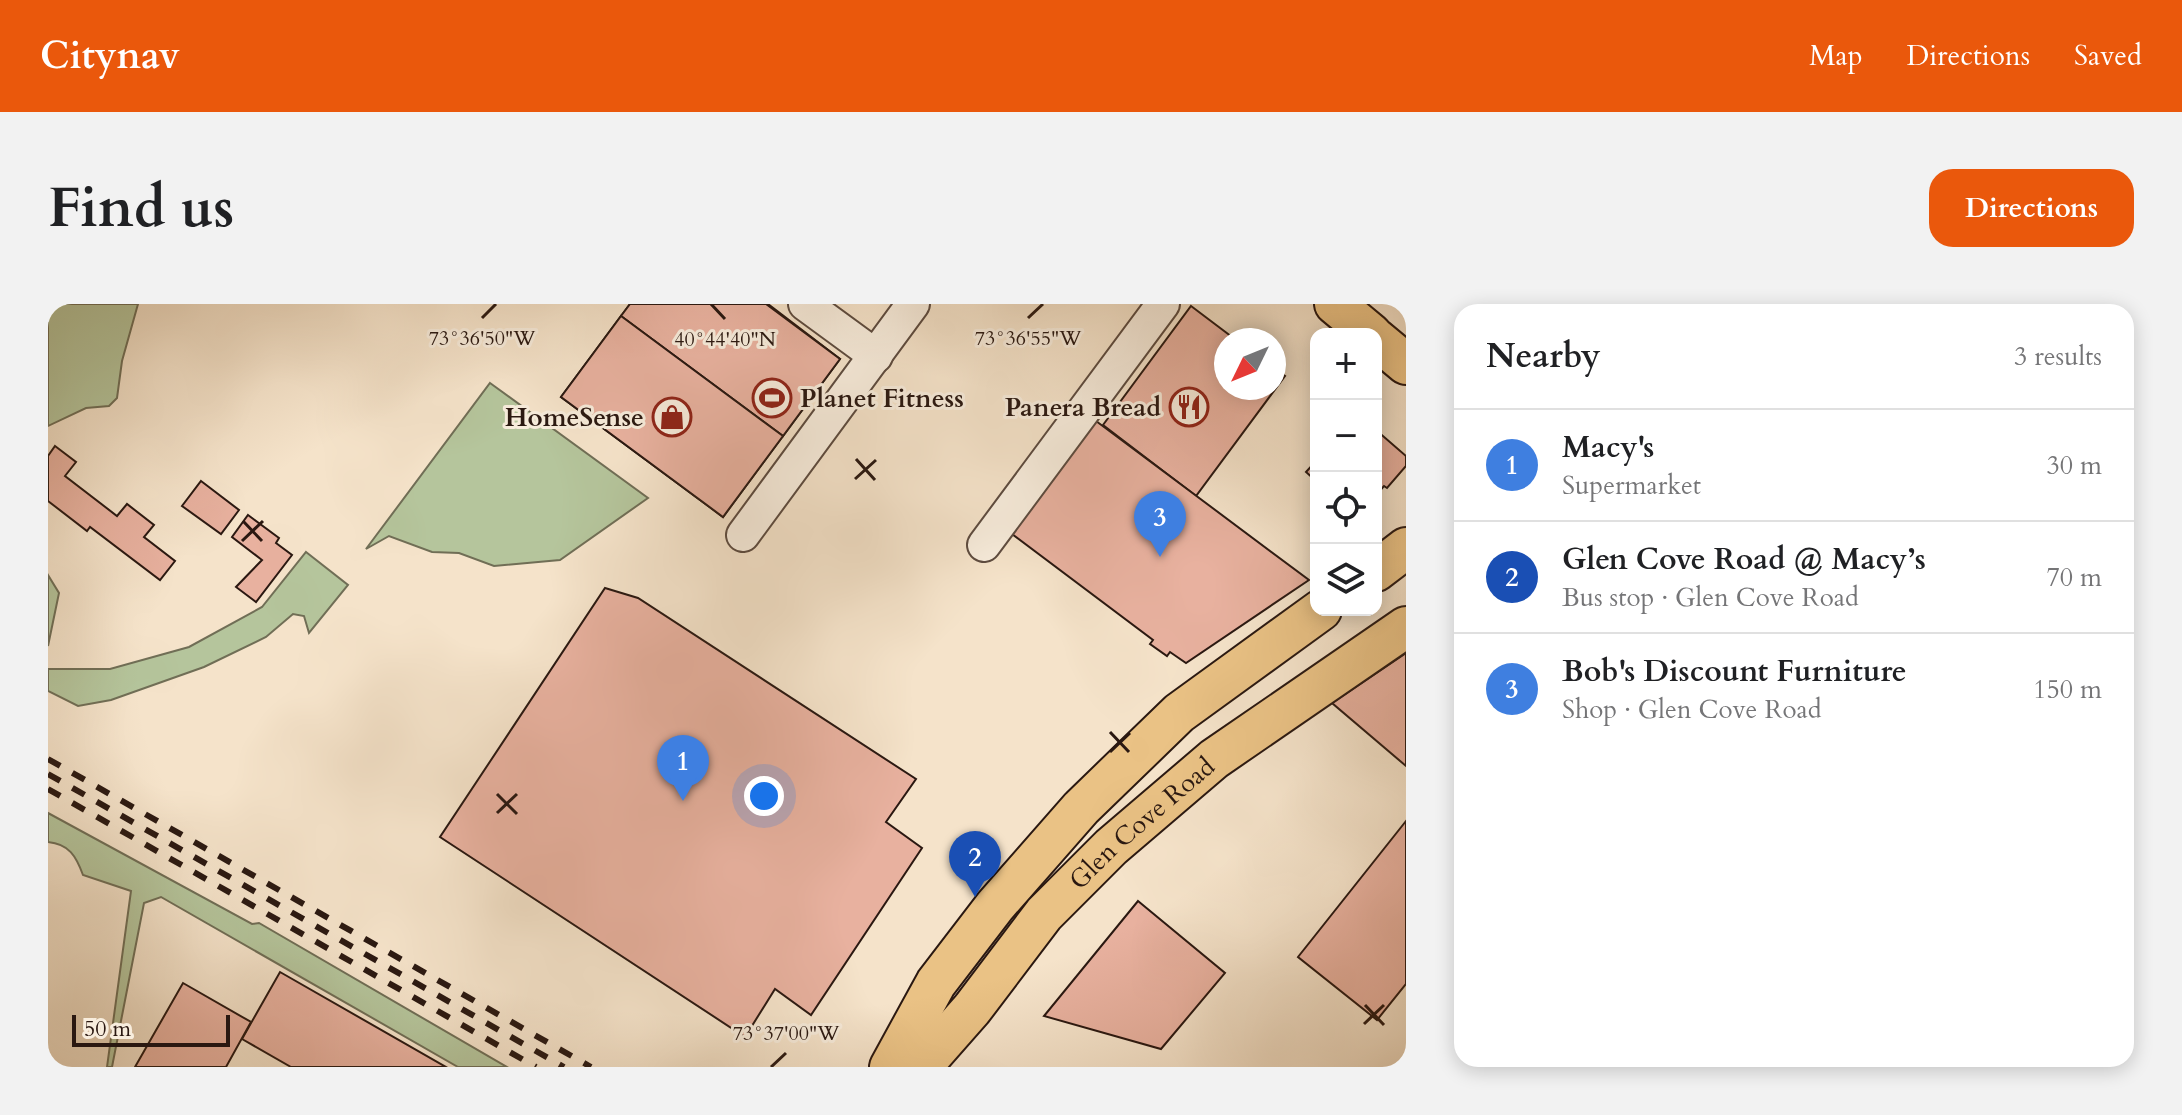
<!DOCTYPE html>
<meta charset="utf-8">
<style>
body{margin:0;font-family:Cardo,serif;background:#f2f2f2;color:#202124}
.controls{position:absolute;right:24px;top:24px;display:grid;overflow:hidden;border-radius:16px;box-shadow:0 4px 20px #0003}
.controls button{width:72px;height:72px;display:grid;place-items:center;padding:0;border:0;border-bottom:2px solid #e0e0e0;background:#fff;color:#202124;font:40px sans-serif}
.compass{position:absolute;left:1166px;top:24px;width:72px;height:72px;border-radius:50%;background:#fff;box-shadow:0 4px 20px #0003;rotate:227deg}
.scale{position:absolute;left:24px;bottom:20px;width:158px;box-sizing:border-box;padding-left:8px;border:4px solid #2a1811;border-top:0;font-size:22px;line-height:28px;white-space:nowrap;color:#2a1811;-webkit-text-stroke:6px #f8eddd;paint-order:stroke}
.you{position:absolute;left:716px;top:492px;width:28px;height:28px;margin:-20px;border:6px solid #fff;border-radius:50%;background:#1a73e8;box-shadow:0 0 0 12px #1a73e833}
.badge{display:grid;place-items:center;width:52px;height:52px;border-radius:50%;background:#ea580c;color:#fff;font-size:26px;font-weight:700}
.pin{position:absolute;translate:-50% -66px;filter:drop-shadow(0 2px 4px #0008)}
.pin::after{content:'';position:absolute;top:42px;width:28px;height:24px;background:inherit;clip-path:polygon(0 0,100% 0,50% 100%)}
.list{margin:0;padding:0;list-style:none}
h2{display:flex;justify-content:space-between;align-items:center;height:104px;margin:0;padding:0 32px;font-size:34px}
h2 small{font-size:26px;font-weight:400;color:#757577}
.list li{display:grid;grid-template-columns:52px 1fr auto;gap:24px;align-items:center;box-sizing:border-box;height:112px;padding:0 32px;border-top:2px solid #e0e0e0}
.list b{display:block;font-size:30px;white-space:nowrap}
.list p{margin:0;font-size:26px;white-space:nowrap;color:#757577}
.list em{font-size:26px;font-style:normal;color:#757577}
.icon{flex:none;width:44px;height:44px;fill:none;stroke:currentColor;stroke-width:2;stroke-linecap:round;stroke-linejoin:round}
.map{position:relative;flex:none;width:1358px;height:763px;overflow:hidden;border-radius:24px}
header{display:flex;align-items:center;gap:48px;box-sizing:border-box;height:112px;padding:0 40px;background:#ea580c;color:#fff}
header strong{font-size:38px}
nav{display:flex;gap:44px;margin-inline-start:auto;font-size:28px}
.intro{display:flex;align-items:center;justify-content:space-between;box-sizing:border-box;height:192px;padding:0 48px}
h1{margin:0;font-size:56px}
.button{padding:20px 36px;border-radius:24px;background:#ea580c;color:#fff;font-size:28px;font-weight:700}
main{display:flex;gap:48px;padding:0 48px}
aside{flex:1;background:#fff;border-radius:24px;box-shadow:0 4px 20px #0003}
.map>svg:first-child{display:block}
.green{fill:#b5c59c;stroke:#706e56;stroke-width:2}
.building{fill:#e8b19f;stroke:#2a1811;stroke-width:2}
.lines{fill:none;stroke-linecap:round;stroke-linejoin:round}
.minor-casing{stroke:#5d4b3f;stroke-width:36}
.major-casing{stroke:#2a1811;stroke-width:44}
.minor{stroke:#f8eddd;stroke-width:32}
.major{stroke:#eac285;stroke-width:40}
.rail{stroke:#2a1811;stroke-width:6;stroke-dasharray:14 14;stroke-linecap:butt}
.ticks{fill:none;stroke:#2a1811;stroke-width:3}
.labels{text-anchor:middle;dominant-baseline:central;stroke-width:6;stroke-linejoin:round;paint-order:stroke}
.poi-label{font-size:26px;font-weight:bold;fill:#2a1811;stroke:#f8eddd;text-anchor:end}
.street-label{font-size:26px;fill:#2a1811;stroke:#f8eddd}
.ticks-label{font-size:20px;text-anchor:middle;fill:#2a1811;stroke:#f8eddd;stroke-width:6;stroke-linejoin:round;paint-order:stroke}
</style>
<header>
<strong>Citynav</strong>
<nav><a>Map</a><a>Directions</a><a>Saved</a></nav>
</header>
<div class="intro"><h1>Find us</h1><a class="button">Directions</a></div>
<main>
<div class="map">
<svg width="1358" height="763" viewBox="0 0 1358 763">
<rect width="100%" height="100%" fill="#f5e3ca"/>
<filter id="stains"><feTurbulence type="fractalNoise" baseFrequency=".0025" numOctaves="4"/><feColorMatrix values="0 0 0 0 .2 0 0 0 0 .09 0 0 0 0 .02 0 0 0 .5 -.17"/></filter>
<radialGradient id="worn" r=".72"><stop offset=".6" stop-color="#630" stop-opacity="0"/><stop offset="1" stop-color="#630" stop-opacity=".3"/></radialGradient>
<g class="green">
<path d="M 0,0 L 90,0 L 74,57 L 69,94 L 61,102 L 38,104 L 0,122 Z"/>
<path d="M 442,79 L 600,194 L 512,256 L 446,262 L 411,249 L 384,248 L 341,232 L 318,245 Z"/>
<path d="M 258,248 L 300,281 L 261,329 L 256,312 L 245,310 L 218,333 L 156,363 L 63,396 L 30,402 L 0,387 L 0,365 L 62,365 L 141,343 L 214,303 Z"/>
<path d="M 0,271 L 11,289 L 0,342 Z"/>
<path d="M 0,509 L 204,620 L 211,619 L 459,763 L 410,763 L 113,593 L 96,599 L 64,763 L 59,763 L 83,587 L 35,571 C 28,552 21,540 0,538 Z"/>
</g>
<g class="building">
<path d="M 582,0 L 720,0 L 792,55 L 675,213 L 513,93 Z"/>
<path d="M 582,0 L 718,0 L 792,55 L 735,132 L 573,12 Z"/>
<path d="M 1143,2 L 1188,36 L 1178,36 L 1178,84 L 1226,84 L 1226,64 L 1237,72 L 1148,192 L 1055,121 Z"/>
<path d="M 573,12 L 735,132 L 675,213 L 513,93 Z"/>
<path d="M 1048,117 L 1261,276 L 1138,359 L 1122,348 L 1119,352 L 1102,340 L 1105,336 L 964,230 Z"/>
<path d="M 1328,126 L 1358,152 L 1358,162 L 1339,184 L 1336,182 L 1328,191 Z"/>
<path d="M 7,142 L 28,158 L 17,172 L 69,212 L 79,200 L 106,221 L 96,233 L 127,257 L 112,276 L 42,223 L 39,227 L 0,197 L 0,152 Z"/>
<path d="M 1268,157 L 1268,177 L 1258,168 Z"/>
<path d="M 153,177 L 191,206 L 173,230 L 134,202 Z"/>
<path d="M 200,211 L 231,234 L 228,239 L 244,251 L 208,298 L 188,283 L 214,256 L 184,233 Z"/>
<path d="M 557,284 L 590,294 L 868,475 L 838,518 L 874,544 L 763,711 L 727,685 L 697,733 L 392,533 Z"/>
<path d="M 1358,349 L 1358,462 L 1284,399 Z"/>
<path d="M 1358,517 L 1358,680 L 1329,716 L 1250,653 Z"/>
<path d="M 1090,597 L 1177,669 L 1113,745 L 996,712 Z"/>
<path d="M 232,668 L 398,763 L 243,763 L 194,735 Z"/>
<path d="M 135,679 L 203,718 L 178,763 L 87,763 Z"/>
</g>
<g class="lines">
<g class="minor-casing">
<g id="minor">
<path d="M 757,0 L 828,52"/>
<path d="M 695,231 L 865,0"/>
<path d="M 936,241 L 1115,0"/>
</g>
</g>
<g class="major-casing">
<g id="major">
<path d="M 1287,0 L 1323,30"/>
<path d="M 1328,35 L 1358,60"/>
<path d="M 1328,267 L 1358,244"/>
<path d="M 842,763 L 888,679 L 947,602 L 1033,504 L 1131,409 L 1273,306"/>
<path id="s1" d="M 873,763 L 924,705 L 996,610 L 1063,543 L 1166,455 L 1358,323"/>
</g>
</g>
<use href="#minor" class="minor"/>
<use href="#major" class="major"/>
<g class="rail">
<path d="M 0,455 L 543,763"/>
<path d="M 0,470 L 516,763"/>
<path d="M 0,485 L 488,763"/>
</g>
</g>
<path class="ticks" d="M 663,0 L 677,15M 434,14 L 448,0M 980,14 L 995,0M 808,155 L 827,176M 807,175 L 828,156M 195,217 L 214,237M 194,237 L 215,217M 1062,428 L 1081,448M 1062,448 L 1082,429M 449,490 L 469,510M 449,509 L 469,490M 1317,701 L 1336,721M 1316,720 L 1336,701M 723,763 L 738,749"/>
<defs>
<g id="stadium-ring" transform="scale(2)"><circle r="9.5" fill="#f8eddd" stroke="#8f2418" stroke-width="1.5"/><path d="M0-5a6.5 5 0 1 0 0 10a6.5 5 0 1 0 0-10ZM-3.5-1.8h7v3.6h-7Z" fill="#8f2418"/></g>
<g id="restaurant-ring" transform="scale(2)"><circle r="9.5" fill="#f8eddd" stroke="#8f2418" stroke-width="1.5"/><path d="M-5-6h1v4h1v-4h1v4h1v-4h1v5L-1.5 .5V6h-2V.5L-5-1ZM5-6V6H3V1.5H1.5Q1.5-4 5-6Z" fill="#8f2418"/></g>
<g id="shop-ring" transform="scale(2)"><circle r="9.5" fill="#f8eddd" stroke="#8f2418" stroke-width="1.5"/><path d="M-5-2.5h2.3a2.7 3.5 0 0 1 5.4 0H5L5.5 6h-11ZM-1.5-2.5h3a1.5 2.3 0 0 0-3 0Z" fill="#8f2418"/></g>
</defs>
<g fill-rule="evenodd">
<use href="#stadium-ring" x="724" y="94"/>
<use href="#restaurant-ring" x="1141" y="103"/>
<use href="#shop-ring" x="624" y="113"/>
</g>
<g class="labels">
<g class="poi-label">
<text x="752" y="94" text-anchor="start">Planet Fitness</text>
<text x="1113" y="103">Panera Bread</text>
<text x="596" y="113">HomeSense</text>
</g>
<g class="street-label">
<text stroke="none"><textPath href="#s1" startOffset="330">Glen Cove Road</textPath></text>
</g>
</g>
<g class="ticks-label">
<text x="434" y="41">73°36'50"W</text>
<text x="980" y="41">73°36'55"W</text>
<text x="677" y="42">40°44'40"N</text>
<text x="738" y="736">73°37'00"W</text>
</g>
<rect width="100%" height="100%" filter="url(#stains)"/>
<rect width="100%" height="100%" fill="url(#worn)"/>
</svg>
<div class="controls">
<button>+</button>
<button>−</button>
<button><svg class="icon" aria-label="locate" viewBox="0 0 24 24"><circle cx="12" cy="12" r="6"/><path d="M12 2v4M12 18v4M2 12h4M18 12h4"/></svg></button>
<button><svg class="icon" aria-label="layers" viewBox="0 0 24 24"><path d="M12 4l9 5-9 5-9-5zM3 14l9 5 9-5"/></svg></button>
</div>
<svg class="compass" viewBox="-18 -18 36 36"><path d="M0-13l5 13h-10z" fill="#e53935"/><path d="M0 13l5-13h-10z" fill="#757577"/></svg>
<div class="scale">50 m</div>
<div class="you"></div>
<div class="pin badge" style="left:635px;top:497px;background:#3f7fe0">1</div>
<div class="pin badge" style="left:927px;top:593px;background:#1a4fb4">2</div>
<div class="pin badge" style="left:1112px;top:253px;background:#3f7fe0">3</div>
</div>
<aside>
<h2>Nearby<small>3 results</small></h2>
<ul class="list">
<li><span class="badge" style="background:#3f7fe0">1</span><div><b>Macy's</b><p>Supermarket</p></div><em>30 m</em></li>
<li><span class="badge" style="background:#1a4fb4">2</span><div><b>Glen Cove Road @ Macy’s</b><p>Bus stop · Glen Cove Road</p></div><em>70 m</em></li>
<li><span class="badge" style="background:#3f7fe0">3</span><div><b>Bob's Discount Furniture</b><p>Shop · Glen Cove Road</p></div><em>150 m</em></li>
</ul>
</aside>
</main>
